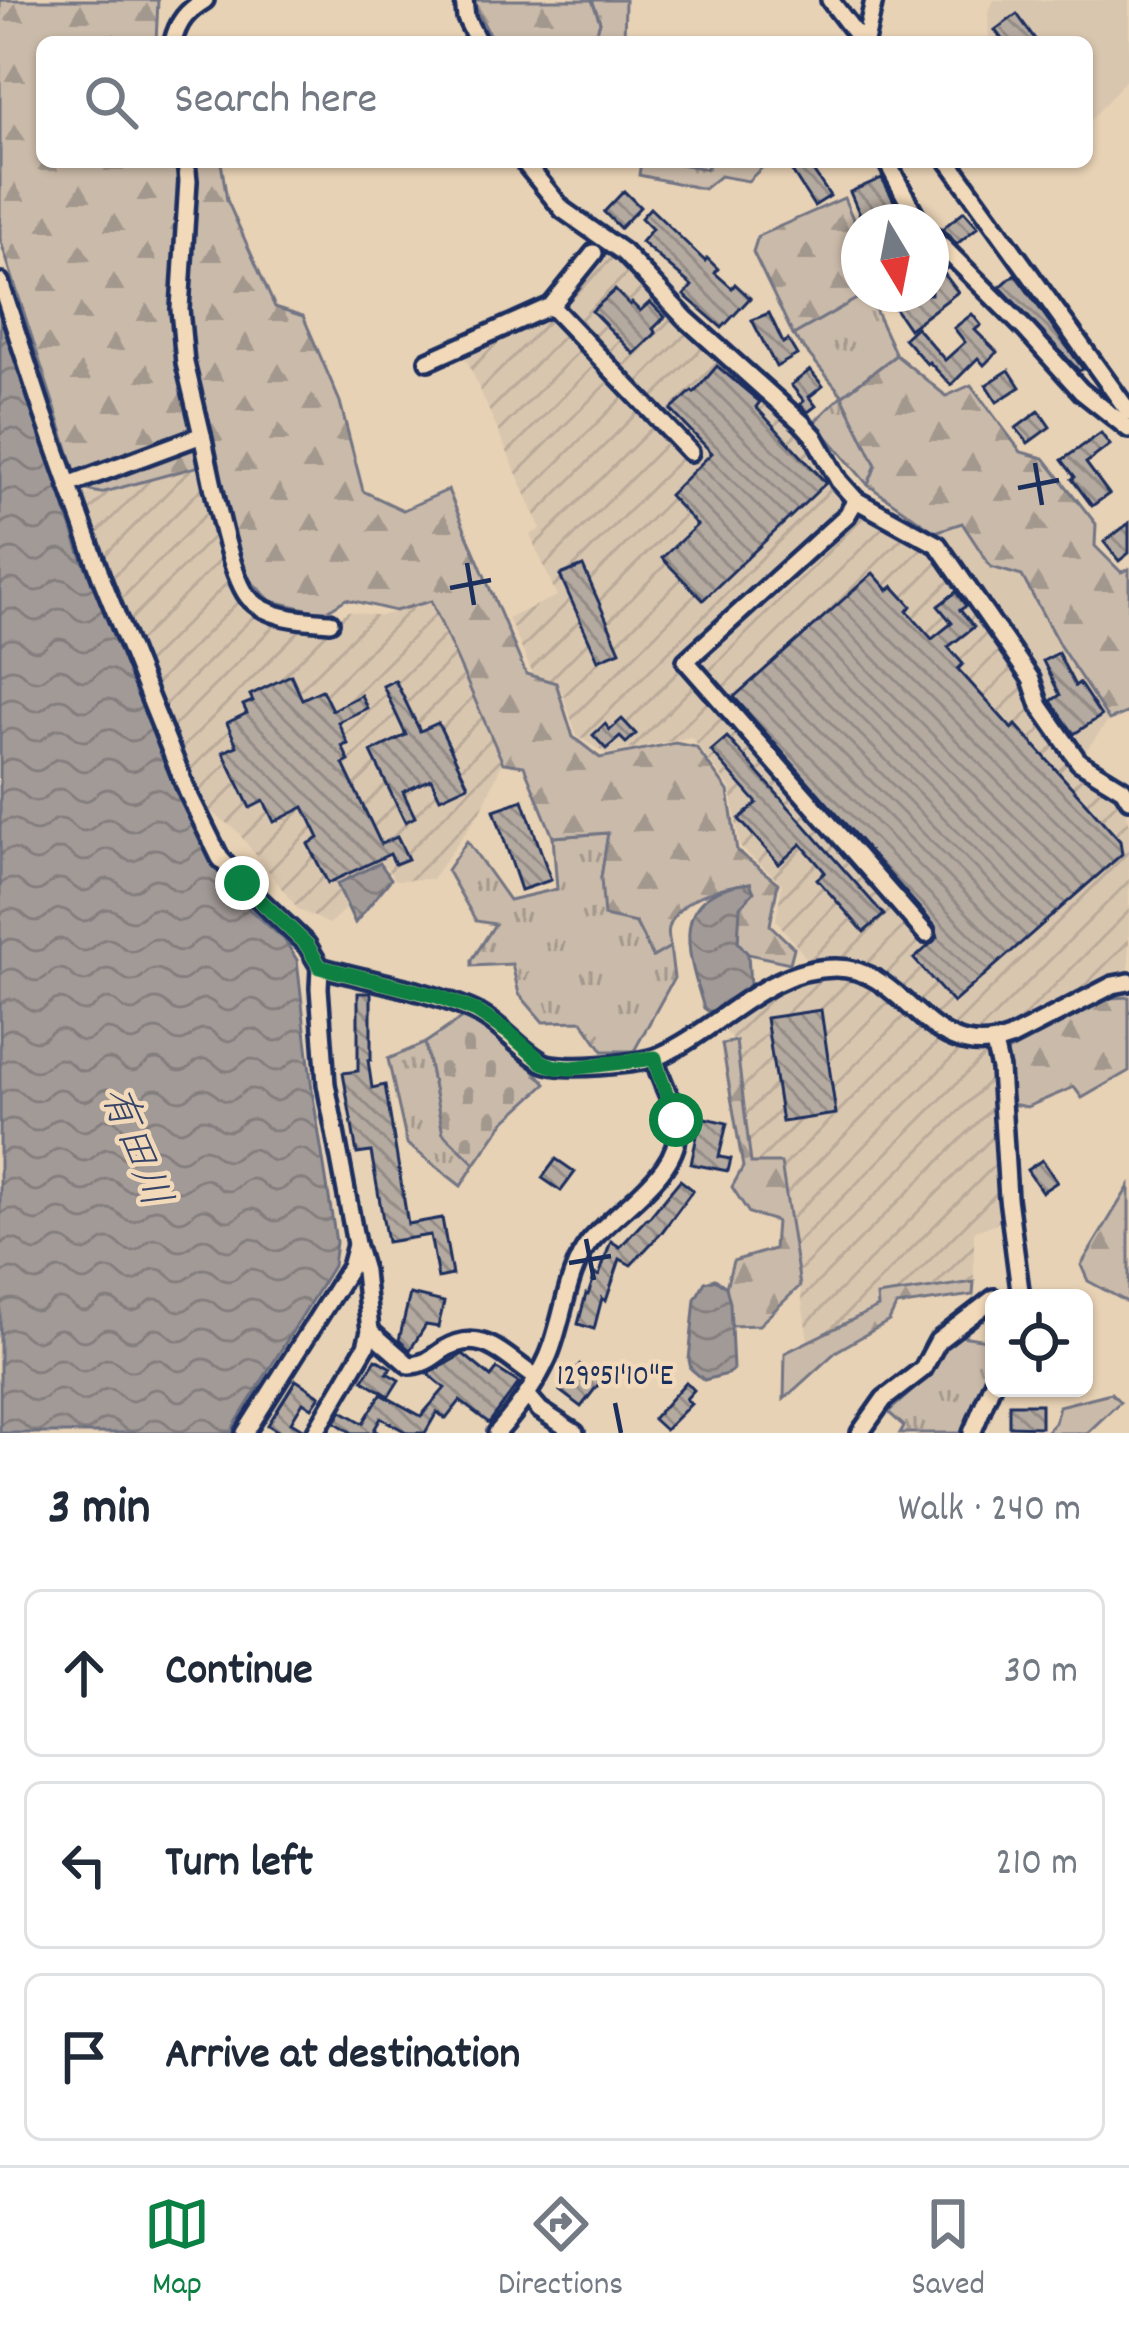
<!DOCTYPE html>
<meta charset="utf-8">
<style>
body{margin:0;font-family:Dekko,"Klee One",sans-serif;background:#f2f2f3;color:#1f2937}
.controls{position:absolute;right:36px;bottom:36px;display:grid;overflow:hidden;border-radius:18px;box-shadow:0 3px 9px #0004}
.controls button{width:108px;height:108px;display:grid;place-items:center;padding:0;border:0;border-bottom:3px solid #e0e1e3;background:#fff;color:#1f2937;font:60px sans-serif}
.compass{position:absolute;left:841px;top:204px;width:108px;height:108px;border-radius:50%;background:#fff;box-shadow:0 3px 9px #0004;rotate:170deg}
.stop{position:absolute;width:36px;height:36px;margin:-27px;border:9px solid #0b8043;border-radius:50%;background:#fff}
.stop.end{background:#0b8043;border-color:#fff;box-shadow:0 3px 12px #0008}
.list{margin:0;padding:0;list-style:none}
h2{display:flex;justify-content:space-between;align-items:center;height:156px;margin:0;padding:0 48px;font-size:51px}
h2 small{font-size:39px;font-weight:400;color:#747a83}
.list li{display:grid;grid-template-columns:78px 1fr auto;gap:36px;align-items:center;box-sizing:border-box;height:168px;margin:0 24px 24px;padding:0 24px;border:3px solid #e0e1e3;border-radius:18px}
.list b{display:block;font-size:45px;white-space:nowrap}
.list em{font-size:39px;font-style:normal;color:#747a83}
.icon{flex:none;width:66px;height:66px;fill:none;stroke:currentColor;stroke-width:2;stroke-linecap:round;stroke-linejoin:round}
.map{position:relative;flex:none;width:1129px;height:1433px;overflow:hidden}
.search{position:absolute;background:#fff;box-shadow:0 3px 9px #0004;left:36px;right:36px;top:36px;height:132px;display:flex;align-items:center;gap:30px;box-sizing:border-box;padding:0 42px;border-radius:18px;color:#747a83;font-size:45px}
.sheet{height:732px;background:#fff}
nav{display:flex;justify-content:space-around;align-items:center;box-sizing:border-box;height:168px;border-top:3px solid #e0e1e3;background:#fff;font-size:33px;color:#747a83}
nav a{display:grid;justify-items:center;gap:6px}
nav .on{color:#0b8043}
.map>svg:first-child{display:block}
.built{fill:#d9c6af}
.industrial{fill:url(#industrial-furrows)}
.grass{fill:url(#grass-tufts);stroke:#727484;stroke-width:3}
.forest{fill:url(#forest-firs);stroke:#727484;stroke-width:3}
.cemetery{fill:url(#cemetery-stones);stroke:#727484;stroke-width:3}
.water{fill:url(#water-waves);stroke:#6c6f80;stroke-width:3}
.building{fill:url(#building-back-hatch);stroke:#1b2f5e;stroke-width:3}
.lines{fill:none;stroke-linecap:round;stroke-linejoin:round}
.minor-casing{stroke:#1b2f5e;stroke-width:24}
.minor{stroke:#f1d9b9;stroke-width:15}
.route{stroke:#0b8043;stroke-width:15}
.ticks{fill:none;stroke:#1b2f5e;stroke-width:4.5}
.labels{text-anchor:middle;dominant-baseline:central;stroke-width:9;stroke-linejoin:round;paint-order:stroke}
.water-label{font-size:42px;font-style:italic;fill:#364469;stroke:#f1d9b9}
.ticks-label{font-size:30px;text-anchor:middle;fill:#1b2f5e;stroke:#f1d9b9;stroke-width:9;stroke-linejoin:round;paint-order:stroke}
</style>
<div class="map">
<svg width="1129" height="1433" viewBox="0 0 1129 1433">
<defs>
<pattern id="industrial-furrows" width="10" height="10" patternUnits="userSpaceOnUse" patternTransform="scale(3)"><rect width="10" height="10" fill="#d9c6af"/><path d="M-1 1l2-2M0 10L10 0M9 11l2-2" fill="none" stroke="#baaa99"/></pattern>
<pattern id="grass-tufts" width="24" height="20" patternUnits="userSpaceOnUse" patternTransform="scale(3)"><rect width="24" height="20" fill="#cabaa9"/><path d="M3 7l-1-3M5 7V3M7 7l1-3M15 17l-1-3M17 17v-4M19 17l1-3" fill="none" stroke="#a3988d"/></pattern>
<pattern id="forest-firs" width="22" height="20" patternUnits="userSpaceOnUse" patternTransform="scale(3)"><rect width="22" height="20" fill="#cabaa9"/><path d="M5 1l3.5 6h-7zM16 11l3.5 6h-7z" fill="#a3988d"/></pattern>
<pattern id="cemetery-stones" width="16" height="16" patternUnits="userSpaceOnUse" patternTransform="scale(3)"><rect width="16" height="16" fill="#cabaa9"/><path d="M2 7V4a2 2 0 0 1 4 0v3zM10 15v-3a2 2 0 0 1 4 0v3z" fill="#a3988d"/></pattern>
<pattern id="water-waves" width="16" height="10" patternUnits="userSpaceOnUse" patternTransform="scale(3)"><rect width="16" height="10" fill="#a29a97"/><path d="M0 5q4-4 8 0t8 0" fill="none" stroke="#837e7e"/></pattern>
<pattern id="building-back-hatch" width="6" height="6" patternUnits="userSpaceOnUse" patternTransform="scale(3)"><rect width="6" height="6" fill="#b5aaa0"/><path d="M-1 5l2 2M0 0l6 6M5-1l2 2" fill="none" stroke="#928b86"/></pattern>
</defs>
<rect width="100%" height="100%" fill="#e8d2b5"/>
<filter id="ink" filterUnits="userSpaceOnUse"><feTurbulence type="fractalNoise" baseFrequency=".00833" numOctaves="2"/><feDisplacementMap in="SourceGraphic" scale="24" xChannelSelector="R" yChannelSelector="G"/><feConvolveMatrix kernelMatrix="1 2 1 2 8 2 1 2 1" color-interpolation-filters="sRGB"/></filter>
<g filter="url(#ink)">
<g class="built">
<path d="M 994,0 L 1129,0 L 1129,76 L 1091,120 L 1087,117 L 1087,42 L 989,42 L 988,13 Z"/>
<path d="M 962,522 L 991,567 L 1022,575 L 1060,646 L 1109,720 L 1081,757 L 1044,705 L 1037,683 L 935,532 Z"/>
</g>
<g class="industrial">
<path d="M 591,240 L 627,263 L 692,338 L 806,436 L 842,500 L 934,547 L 1023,674 L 1032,709 L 1076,769 L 1121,798 L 1129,824 L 1129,971 L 1119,973 L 1000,1035 L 971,1037 L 950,1030 L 871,966 L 840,960 L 808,960 L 776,920 L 782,883 L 740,847 L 731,789 L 691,737 L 606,754 L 577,736 L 562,692 L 537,683 L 508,618 L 557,596 L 530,535 L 541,529 L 457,338 L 539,303 Z"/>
<path d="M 195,450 L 227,577 L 247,610 L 321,630 L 348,611 L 381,616 L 431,601 L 502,763 L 482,809 L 432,879 L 396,880 L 381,861 L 335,883 L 346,908 L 329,924 L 298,909 L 236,830 L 202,805 L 107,573 L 80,497 Z"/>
<path d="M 843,977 L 866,985 L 946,1049 L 986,1057 L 1003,1220 L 974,1232 L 974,1282 L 878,1296 L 879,1307 L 808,1340 L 781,1164 L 751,1163 L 736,1042 L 722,1029 L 775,991 L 818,978 Z"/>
</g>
<g class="grass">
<path d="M 592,0 L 625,0 L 624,42 L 593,42 L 600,22 Z"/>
<path d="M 641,162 L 670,162 L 707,169 L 708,162 L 768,162 L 748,181 L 720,176 L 704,189 L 639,175 Z"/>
<path d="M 865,294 L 868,294 L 896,355 L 842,396 L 876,465 L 868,485 L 814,422 L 842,395 L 793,335 Z"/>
<path d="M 608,833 L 601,878 L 636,923 L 653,957 L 670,947 L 674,978 L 634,1051 L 603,1051 L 582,1021 L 543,1022 L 519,994 L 512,964 L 472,966 L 472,960 L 495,924 L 476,921 L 447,870 L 467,841 L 509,900 L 557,889 L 553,837 Z"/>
<path d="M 425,1043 L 443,1133 L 475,1164 L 461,1186 L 407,1144 L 388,1059 Z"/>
<path d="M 954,1335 L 994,1341 L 994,1369 L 965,1433 L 900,1433 L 904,1426 L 888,1412 L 920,1384 Z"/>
</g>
<g class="forest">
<path d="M 0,0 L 158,0 L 156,42 L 42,42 L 42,162 L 221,162 L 227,200 L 275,307 L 303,316 L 340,402 L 363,491 L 403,510 L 448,490 L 526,674 L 556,683 L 573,737 L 600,758 L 675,743 L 696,747 L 728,791 L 737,851 L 778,883 L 770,925 L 794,948 L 790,963 L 748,954 L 738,943 L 739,907 L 750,883 C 723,886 677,897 669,928 C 667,934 670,941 670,947 L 653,957 L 636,923 L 604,916 L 601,878 L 608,833 L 553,837 L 524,766 L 503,763 L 431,601 L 395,611 L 346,599 L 324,613 L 271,601 L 245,575 L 214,462 L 101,493 L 81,489 L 0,239 Z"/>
<path d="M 475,0 L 592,0 L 600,22 L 593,42 L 493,42 L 475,6 Z"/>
<path d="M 844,198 L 859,233 L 859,294 L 865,294 L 793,335 L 753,252 L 758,236 Z"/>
<path d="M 896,355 L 946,396 L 971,385 L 1021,452 L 1044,458 L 1096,524 L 1095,546 L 1121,572 L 1129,569 L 1129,712 L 1109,720 L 1060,646 L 1022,576 L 991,567 L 962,523 L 935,532 L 868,485 L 876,465 L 842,396 Z"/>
<path d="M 1129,997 L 1129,1071 L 1082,1098 L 1074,1087 L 1027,1107 L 1011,1104 L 1007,1052 L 1109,998 Z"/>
<path d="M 736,1041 L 751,1163 L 781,1163 L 800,1286 L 759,1325 L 731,1326 L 726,1287 L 733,1261 L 774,1249 L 776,1221 L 749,1213 L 732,1187 L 743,1167 L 722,1044 Z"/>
<path d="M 1129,1186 L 1129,1303 L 1088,1281 L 1081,1265 Z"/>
<path d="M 974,1282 L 973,1295 L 896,1306 L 889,1321 L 837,1351 L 784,1399 L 785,1353 L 878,1307 L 877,1296 Z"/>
<path d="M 1111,1393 L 1120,1402 L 1087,1433 L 1045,1433 L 1055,1422 L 1059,1406 Z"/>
</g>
<path class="cemetery" d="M 462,1018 L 501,1034 L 546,1084 L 504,1122 L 475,1164 L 443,1133 L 425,1043 Z"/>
<g class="water">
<path d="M 0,305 L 79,551 L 187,812 L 216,869 L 250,910 L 284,939 L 297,960 L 312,1090 L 336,1242 L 333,1266 L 234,1426 L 233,1433 L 0,1433 Z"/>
<path d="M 380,863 L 391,879 L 355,923 L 337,884 Z"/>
<path d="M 750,883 L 754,892 L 740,907 L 738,942 L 748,954 L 750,986 L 711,1013 L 704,1008 C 686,949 668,892 750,883 Z"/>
<path d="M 715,1279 L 726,1287 L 730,1303 L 733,1370 L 727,1374 L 704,1380 L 691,1369 L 689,1360 L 695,1299 L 705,1282 Z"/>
</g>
<g class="building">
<path d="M 1017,14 L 1037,42 L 1004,42 L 995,30 Z"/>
<path d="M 803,162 L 807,162 L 830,196 L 814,206 L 791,170 Z"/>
<path d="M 882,178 L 905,222 L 863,222 L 850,192 Z"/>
<path d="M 624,191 L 640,207 L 620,228 L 604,212 Z"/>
<path d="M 650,208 L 705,261 L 707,258 L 718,269 L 715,273 L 732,288 L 735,284 L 750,298 L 722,328 L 684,295 L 692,286 L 641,242 L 652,229 L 641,218 Z"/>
<path d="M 964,211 L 978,227 L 957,244 L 942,229 Z"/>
<path d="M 931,256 L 947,268 L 942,271 L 958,292 L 909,329 L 885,294 L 931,294 Z"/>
<path d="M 1015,274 L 1083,369 L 1079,371 L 1000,287 Z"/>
<path d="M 615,290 L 630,305 L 632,303 L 640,311 L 650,302 L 665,317 L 653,329 L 656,333 L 634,354 L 592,311 Z"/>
<path d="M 769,313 L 783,343 L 788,340 L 797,355 L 776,367 L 752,320 Z"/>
<path d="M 972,314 L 981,325 L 975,330 L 997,352 L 984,365 L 978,358 L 951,385 L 929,362 L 927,364 L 904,338 L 916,327 L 945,360 L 965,342 L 954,328 Z"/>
<path d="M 717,366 L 760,402 L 756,407 L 826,483 L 703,600 L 662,558 L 697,525 L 669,495 L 712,453 L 671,410 L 692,391 L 694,393 Z"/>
<path d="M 810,370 L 823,386 L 809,397 L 816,406 L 808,412 L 800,405 L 804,401 L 791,385 Z"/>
<path d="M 1009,370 L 1020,387 L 997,402 L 986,385 Z"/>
<path d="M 1039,411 L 1050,427 L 1028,443 L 1016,428 Z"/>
<path d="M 1101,433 L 1110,445 L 1086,463 L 1109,494 L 1092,506 L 1072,479 L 1075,477 L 1062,460 Z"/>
<path d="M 1129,523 L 1129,553 L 1119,561 L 1104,542 Z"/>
<path d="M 583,566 L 620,651 L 598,660 L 560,575 Z"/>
<path d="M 873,573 L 888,590 L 893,586 L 911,606 L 907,611 L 932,639 L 952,623 L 938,606 L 956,592 L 966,606 L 960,610 L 974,627 L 948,647 L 963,664 L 958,669 L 1012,729 L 1016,725 L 1120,841 L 1122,854 L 953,1003 L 914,959 L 938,937 L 935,926 L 734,697 Z"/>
<path d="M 1058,653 L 1075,686 L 1079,683 L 1101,716 L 1074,734 L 1051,701 L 1060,695 L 1043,661 Z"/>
<path d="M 291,675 L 302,699 L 322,690 L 332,710 L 361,695 L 367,708 L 338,722 L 348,744 L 342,746 L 349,761 L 343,764 L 381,844 L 397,837 L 408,859 L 395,864 L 390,854 L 328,883 L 308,844 L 319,838 L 304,807 L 274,822 L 264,801 L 250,808 L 223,752 L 237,746 L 227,723 L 247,713 L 243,705 L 253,701 L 250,695 Z"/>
<path d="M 395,680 L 420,731 L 438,723 L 468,785 L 440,798 L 431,779 L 403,792 L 415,817 L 405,822 L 371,752 L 406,735 L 383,686 Z"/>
<path d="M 622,719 L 636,734 L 626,743 L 620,737 L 606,749 L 593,735 L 605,724 L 610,730 Z"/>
<path d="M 727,737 L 884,915 L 864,932 L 817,879 L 825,872 L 801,844 L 779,864 L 739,819 L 757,803 L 711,751 Z"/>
<path d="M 523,800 L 551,880 L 521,890 L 494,810 Z"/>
<path d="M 358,993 L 371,993 L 371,1060 L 368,1060 L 372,1088 L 385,1085 L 408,1224 L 442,1218 L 452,1275 L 438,1278 L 430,1235 L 387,1242 L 371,1152 L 357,1154 L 343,1073 L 358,1071 Z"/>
<path d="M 821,1010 L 836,1114 L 782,1122 L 766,1018 Z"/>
<path d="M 701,1117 L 727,1123 L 719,1157 L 731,1159 L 728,1171 L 691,1164 Z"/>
<path d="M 556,1159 L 575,1172 L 561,1191 L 542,1178 Z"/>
<path d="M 1042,1160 L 1057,1182 L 1042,1192 L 1027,1170 Z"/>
<path d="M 680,1180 L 693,1190 L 662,1232 L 631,1265 L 620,1259 L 606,1301 L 602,1298 L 594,1329 L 578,1324 L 586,1294 L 588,1295 L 595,1274 L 599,1276 L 611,1241 L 620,1247 L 647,1218 L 648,1219 Z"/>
<path d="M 410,1294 L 444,1302 L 438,1327 L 426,1325 L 410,1350 L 399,1340 Z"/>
<path d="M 463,1354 L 491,1377 L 497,1369 L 519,1383 L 489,1423 L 460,1401 L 446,1419 L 437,1412 L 425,1433 L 408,1433 L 381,1418 L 374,1430 L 379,1433 L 352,1433 L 335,1422 L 342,1411 L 363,1423 L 381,1394 L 421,1416 L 445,1388 L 428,1374 Z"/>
<path d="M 376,1359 L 391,1368 L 387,1373 L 399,1380 L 389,1396 L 363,1380 Z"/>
<path d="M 580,1365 L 601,1381 L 581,1407 L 560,1391 Z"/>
<path d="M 296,1380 L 320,1396 L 312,1408 L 303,1402 L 291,1422 L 304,1430 L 303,1433 L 281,1433 L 268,1425 Z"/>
<path d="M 686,1382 L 694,1390 L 686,1399 L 691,1404 L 665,1430 L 653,1419 Z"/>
<path d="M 1009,1404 L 1041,1404 L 1041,1427 L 1009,1426 Z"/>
</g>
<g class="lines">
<g class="minor-casing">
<g id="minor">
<path d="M 464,0 L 466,18 L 478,42"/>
<path d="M 830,0 L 862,42"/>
<path d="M 173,42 C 178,21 187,11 205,0"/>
<path d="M 865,42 L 874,0"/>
<path d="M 524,162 L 563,210 L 623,252 L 685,318 L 802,423 L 814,436 L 839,481 L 856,500 L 938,545 L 1031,679 L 1040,706 L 1079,762 L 1123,789 L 1129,799"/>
<path d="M 887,162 L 919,222"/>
<path d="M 949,162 L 1129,412"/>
<path d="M 931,235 L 1025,329 L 1081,391 L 1129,429"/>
<path d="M 0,282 L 42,410 L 103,582 L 188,793 L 220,858 L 242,883 L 307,945 L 320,967 L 319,988 L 326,1084 L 356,1244 L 364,1271 L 370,1331 L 366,1346 L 315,1433"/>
<path d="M 551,306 L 690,452"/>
<path d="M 428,361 L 551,306 L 594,253"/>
<path d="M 202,435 C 210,468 229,579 250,599 C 270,619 303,620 330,622"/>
<path d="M 68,485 L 202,435 L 185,363 L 180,309 L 188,181 L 186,162"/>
<path d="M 856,500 L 847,515 L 686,661 L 926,934"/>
<path d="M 320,967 C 370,981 422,989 469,1009 C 499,1021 516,1047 542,1062 C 559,1072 640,1064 659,1056 C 719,1030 765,968 835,968 C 907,967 927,1068 1010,1038 L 1113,985 L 1129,982"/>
<path d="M 994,1044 L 1000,1069 L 1008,1198 L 1021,1298"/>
<path d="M 370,1331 L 409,1365 C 424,1365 432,1358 443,1350 C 481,1326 504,1356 535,1377"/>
<path d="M 528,1396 L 540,1410 L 575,1433"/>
<path d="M 245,1433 L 350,1267 L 356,1245"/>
<path d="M 497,1433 C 518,1409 535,1386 548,1357 C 563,1323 566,1272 589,1243 C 613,1213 671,1179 677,1138 C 681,1110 660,1085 655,1058"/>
<path d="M 860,1433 L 884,1399 L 923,1369 L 938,1341 L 994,1298"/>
<path d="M 972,1433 L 994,1380"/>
</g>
</g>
<use href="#minor" class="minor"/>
</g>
</g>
<g class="lines" filter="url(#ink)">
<path class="route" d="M 242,883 L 307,945 L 320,967 L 437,996 L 476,1011 L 508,1032 L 542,1062 L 555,1067 L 572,1068 L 655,1058 C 659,1080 670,1099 676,1120"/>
</g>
<path class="ticks" d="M 1035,463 L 1042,505M 1018,488 L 1059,480M 467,563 L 474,605M 450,588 L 491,580M 586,1239 L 594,1280M 569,1263 L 611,1256M 615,1403 L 621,1433"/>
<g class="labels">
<g class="water-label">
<text transform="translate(132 1148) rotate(69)">有田川</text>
</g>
</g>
<g class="ticks-label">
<text x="615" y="1384">129°51'10"E</text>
</g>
</svg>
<div class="controls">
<button><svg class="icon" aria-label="locate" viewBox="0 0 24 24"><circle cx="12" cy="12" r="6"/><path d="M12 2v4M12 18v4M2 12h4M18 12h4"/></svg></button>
</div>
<svg class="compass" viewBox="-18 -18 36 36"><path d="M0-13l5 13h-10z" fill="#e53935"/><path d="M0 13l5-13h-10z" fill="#747a83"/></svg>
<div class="stop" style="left:676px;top:1120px"></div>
<div class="stop end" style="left:242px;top:883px"></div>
<div class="search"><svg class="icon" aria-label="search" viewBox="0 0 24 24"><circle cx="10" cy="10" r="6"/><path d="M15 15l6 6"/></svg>Search here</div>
</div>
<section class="sheet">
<h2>3 min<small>Walk · 240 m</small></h2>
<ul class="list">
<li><svg class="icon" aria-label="ahead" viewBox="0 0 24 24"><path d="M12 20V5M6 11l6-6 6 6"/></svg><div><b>Continue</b></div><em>30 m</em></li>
<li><svg class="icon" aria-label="left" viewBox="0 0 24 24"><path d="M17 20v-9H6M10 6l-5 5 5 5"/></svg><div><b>Turn left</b></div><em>210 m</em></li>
<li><svg class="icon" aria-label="arrive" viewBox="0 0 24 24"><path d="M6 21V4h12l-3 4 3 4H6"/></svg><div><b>Arrive at destination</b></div></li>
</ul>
</section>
<nav>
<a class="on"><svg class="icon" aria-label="map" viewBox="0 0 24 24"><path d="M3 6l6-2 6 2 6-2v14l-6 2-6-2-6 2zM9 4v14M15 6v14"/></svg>Map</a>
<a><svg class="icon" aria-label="directions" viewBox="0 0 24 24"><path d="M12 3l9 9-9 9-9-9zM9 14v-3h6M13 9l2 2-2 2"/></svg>Directions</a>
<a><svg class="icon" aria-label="saved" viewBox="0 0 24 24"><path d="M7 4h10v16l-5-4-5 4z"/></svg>Saved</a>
</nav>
